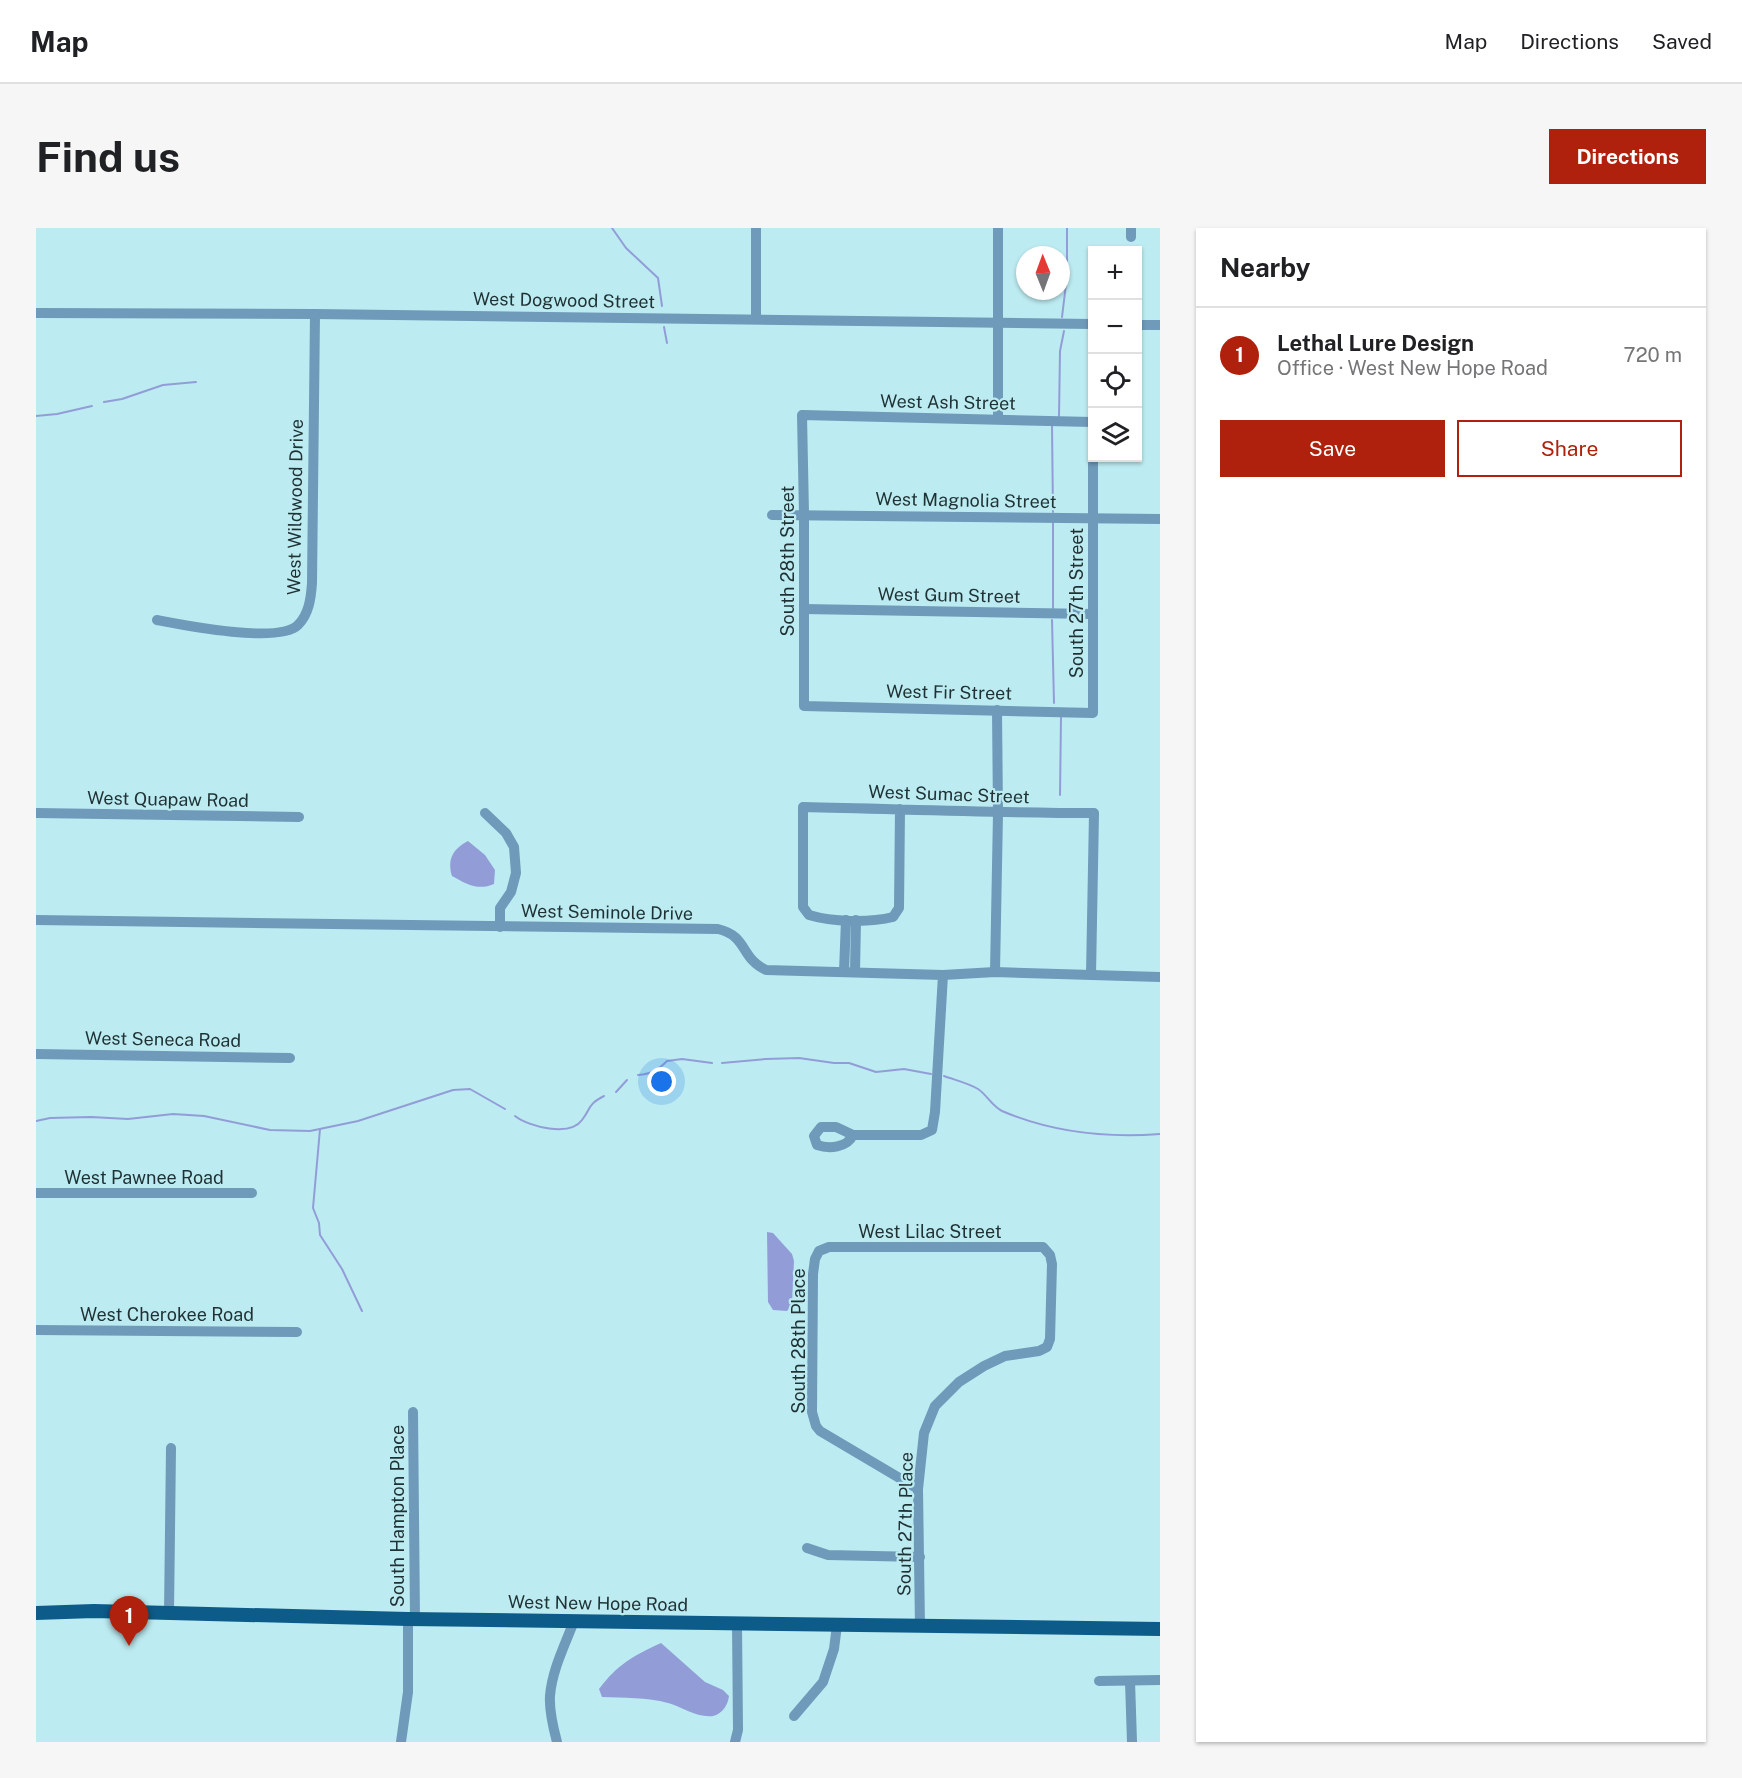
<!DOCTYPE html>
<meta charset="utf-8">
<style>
body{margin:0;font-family:"Public Sans",sans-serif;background:#f6f6f6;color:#202124}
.controls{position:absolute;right:18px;top:18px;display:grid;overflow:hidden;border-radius:0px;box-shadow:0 2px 4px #0004}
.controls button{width:54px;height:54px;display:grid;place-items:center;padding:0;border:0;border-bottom:2px solid #e0e0e0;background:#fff;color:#202124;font:30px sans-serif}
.compass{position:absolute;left:980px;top:18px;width:54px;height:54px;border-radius:50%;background:#fff;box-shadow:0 2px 4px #0004;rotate:359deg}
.you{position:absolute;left:626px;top:854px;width:21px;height:21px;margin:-15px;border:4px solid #fff;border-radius:50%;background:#1a73e8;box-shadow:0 0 0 9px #1a73e833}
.badge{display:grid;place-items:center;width:39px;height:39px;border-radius:50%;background:#af210c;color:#fff;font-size:20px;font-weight:700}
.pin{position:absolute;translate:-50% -50px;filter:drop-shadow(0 2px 3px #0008)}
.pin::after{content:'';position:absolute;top:32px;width:21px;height:18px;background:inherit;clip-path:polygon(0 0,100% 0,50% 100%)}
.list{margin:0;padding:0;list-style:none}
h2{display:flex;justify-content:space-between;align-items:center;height:78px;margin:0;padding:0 24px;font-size:26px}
h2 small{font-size:20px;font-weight:400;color:#757577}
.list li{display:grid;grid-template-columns:39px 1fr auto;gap:18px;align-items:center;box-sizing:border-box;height:96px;padding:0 24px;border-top:2px solid #e0e0e0}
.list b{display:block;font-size:22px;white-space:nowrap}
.list p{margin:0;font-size:20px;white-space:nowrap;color:#757577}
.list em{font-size:20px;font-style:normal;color:#757577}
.actions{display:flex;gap:12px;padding:18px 24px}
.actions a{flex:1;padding:14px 0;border:2px solid #af210c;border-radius:0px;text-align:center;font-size:21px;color:#af210c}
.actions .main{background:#af210c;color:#fff}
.icon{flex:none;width:33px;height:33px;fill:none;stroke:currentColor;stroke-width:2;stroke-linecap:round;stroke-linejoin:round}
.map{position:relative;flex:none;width:1124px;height:1514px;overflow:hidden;border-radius:0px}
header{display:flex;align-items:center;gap:36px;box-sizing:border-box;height:84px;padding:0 30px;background:#fff;border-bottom:2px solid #e0e0e0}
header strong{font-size:28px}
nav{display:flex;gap:33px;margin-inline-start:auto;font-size:21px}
.intro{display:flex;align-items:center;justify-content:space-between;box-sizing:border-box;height:144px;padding:0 36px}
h1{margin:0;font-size:42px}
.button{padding:15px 27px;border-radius:0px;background:#af210c;color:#fff;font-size:21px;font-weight:700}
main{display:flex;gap:36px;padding:0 36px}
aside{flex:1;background:#fff;border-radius:0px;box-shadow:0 2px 4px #0004}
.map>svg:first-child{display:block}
.water{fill:#929dd8}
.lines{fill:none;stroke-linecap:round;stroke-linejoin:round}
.stream{stroke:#929dd8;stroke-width:2}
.minor{stroke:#6f9aba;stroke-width:10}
.major{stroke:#0d5b88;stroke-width:14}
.labels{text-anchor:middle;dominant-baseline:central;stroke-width:4.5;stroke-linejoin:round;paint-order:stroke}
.street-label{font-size:18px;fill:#1f3133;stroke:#bcebf1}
</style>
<header>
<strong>Map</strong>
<nav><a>Map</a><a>Directions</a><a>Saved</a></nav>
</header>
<div class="intro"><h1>Find us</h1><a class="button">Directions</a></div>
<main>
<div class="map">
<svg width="1124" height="1514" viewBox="0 0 1124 1514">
<rect width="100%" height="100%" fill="#bcebf1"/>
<g class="water">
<path d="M 432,613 L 449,627 L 459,642 L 458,656 C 442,663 430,656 416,648 C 411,631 417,621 432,613 Z"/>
<path d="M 731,1004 L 737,1005 L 756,1026 L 758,1033 L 756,1076 L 751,1083 L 737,1082 L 732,1074 Z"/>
<path d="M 625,1415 L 669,1454 L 687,1462 L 693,1468 C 692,1477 686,1486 677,1488 C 661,1490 646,1479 632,1475 C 611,1469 587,1470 566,1469 L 563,1461 C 581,1437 598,1427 625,1415 Z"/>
</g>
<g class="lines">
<g class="stream">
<path d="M 576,0 L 590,20 L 622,50 L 626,78"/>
<path d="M 1026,89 L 1031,48 L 1031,0"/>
<path d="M 628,99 L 631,115"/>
<path d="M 68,174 L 86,171 L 127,157 L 160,154"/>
<path d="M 0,188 L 21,186 L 56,178"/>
<path d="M 1023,188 L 1024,123 L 1028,103"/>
<path d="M 1016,198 L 1017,284"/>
<path d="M 1017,295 L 1017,380"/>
<path d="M 1016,392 L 1018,475"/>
<path d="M 1024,567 L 1025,489"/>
<path d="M 686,835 L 730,831 L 763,830 L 798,835 L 813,835 L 840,844 L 868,841 L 895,846"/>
<path d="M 602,847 C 616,846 622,842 631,833 L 646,831 L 676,835"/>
<path d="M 908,848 C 919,852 932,855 942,861 C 951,867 956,878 966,883 C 1015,904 1071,910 1124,906"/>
<path d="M 580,864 L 591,852"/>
<path d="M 479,888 C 493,899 534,909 546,892 C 556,879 551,877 568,868"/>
<path d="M 0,893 L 14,890 L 55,889 L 92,891 L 137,886 L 168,888 L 234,902 L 274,903 L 322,893 L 417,862 L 434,861 L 469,881"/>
<path d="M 284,901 L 277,980 L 283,995 L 284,1007 L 306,1041 L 326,1083"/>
</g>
<g class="minor">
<path d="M 1095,0 L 1095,9"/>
<path d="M 0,85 L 279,86 L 1056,96"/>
<path d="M 720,91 L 720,0"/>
<path d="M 1102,97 L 1124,97"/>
<path d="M 962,191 L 962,0"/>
<path d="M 1056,194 L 766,187 L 768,286 L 768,478 L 1057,485 L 1057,230"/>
<path d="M 736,287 L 1124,291"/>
<path d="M 768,381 L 1056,386"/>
<path d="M 121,392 C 147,397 243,416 262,397 C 273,386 275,370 276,355 L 279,86"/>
<path d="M 864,581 L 863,680 L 857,689 C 833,695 796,694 773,687 L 767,679 L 767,579 C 864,581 961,585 1058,585 L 1055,747"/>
<path d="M 0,585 L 263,589"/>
<path d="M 449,585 L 470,605 L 478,619 L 480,645 L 475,664 L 464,680 L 464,699"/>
<path d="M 0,692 L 682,701 C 712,708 704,730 730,742 L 907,747 L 959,744 L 1124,749"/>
<path d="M 808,744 L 810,692"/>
<path d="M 819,744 L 820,692"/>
<path d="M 959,744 L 962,585 L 961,482"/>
<path d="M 0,826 L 254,830"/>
<path d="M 817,907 C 811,920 793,921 781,917 L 778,908 L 785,899 L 800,899 L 817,907 L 885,907 L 896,902 L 899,884 L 907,747"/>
<path d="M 0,965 L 216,965"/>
<path d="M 0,1102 L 261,1104"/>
<path d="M 377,1184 L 379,1391"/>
<path d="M 882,1261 L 784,1203 L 780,1198 L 776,1184 L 777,1046 L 779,1031 L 783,1023 L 793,1019 L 1007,1019 L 1014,1027 L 1016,1036 L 1014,1111 L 1011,1119 L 1003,1123 L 969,1128 L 948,1138 L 923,1154 L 899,1178 L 888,1205 L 882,1261 L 884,1398"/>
<path d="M 771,1320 L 792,1327 L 884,1329"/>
<path d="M 133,1385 L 135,1220"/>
<path d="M 1063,1453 L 1124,1452"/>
<path d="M 1094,1453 L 1096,1514"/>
<path d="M 758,1488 L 787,1454 L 798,1421 L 801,1397"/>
<path d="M 365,1514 L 372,1464 L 372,1391"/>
<path d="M 521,1514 C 517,1499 513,1483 514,1468 C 516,1442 529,1417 538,1393"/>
<path d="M 699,1514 L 702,1502 L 701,1396"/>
</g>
<path class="major" d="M 0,1385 L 58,1383 L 372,1391 L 1124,1401"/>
</g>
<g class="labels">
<g class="street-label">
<text transform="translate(528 72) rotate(1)">West Dogwood Street</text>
<text transform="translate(912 174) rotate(1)">West Ash Street</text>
<text transform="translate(930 272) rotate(1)">West Magnolia Street</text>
<text transform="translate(259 279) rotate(-89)">West Wildwood Drive</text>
<text transform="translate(751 333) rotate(-90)">South 28th Street</text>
<text transform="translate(913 367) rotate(1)">West Gum Street</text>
<text transform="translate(1040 375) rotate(-90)">South 27th Street</text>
<text transform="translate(913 464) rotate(1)">West Fir Street</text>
<text transform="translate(913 566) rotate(2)">West Sumac Street</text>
<text transform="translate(132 571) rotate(1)">West Quapaw Road</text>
<text transform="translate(571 684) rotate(1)">West Seminole Drive</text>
<text transform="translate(127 811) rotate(1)">West Seneca Road</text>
<text x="108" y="949">West Pawnee Road</text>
<text x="894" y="1003">West Lilac Street</text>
<text x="131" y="1086">West Cherokee Road</text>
<text transform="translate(762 1113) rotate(-90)">South 28th Place</text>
<text transform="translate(361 1288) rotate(-90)">South Hampton Place</text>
<text transform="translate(869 1296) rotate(-89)">South 27th Place</text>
<text transform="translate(562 1375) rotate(1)">West New Hope Road</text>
</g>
</g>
</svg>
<div class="controls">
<button>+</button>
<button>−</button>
<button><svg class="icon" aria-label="locate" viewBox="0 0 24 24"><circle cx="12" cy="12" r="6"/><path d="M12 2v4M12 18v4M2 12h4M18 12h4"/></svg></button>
<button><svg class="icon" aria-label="layers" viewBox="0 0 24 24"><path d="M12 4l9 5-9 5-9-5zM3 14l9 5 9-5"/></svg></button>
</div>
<svg class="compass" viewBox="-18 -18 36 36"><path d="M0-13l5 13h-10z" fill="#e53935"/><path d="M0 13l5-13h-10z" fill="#757577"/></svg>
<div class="you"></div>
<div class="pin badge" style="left:93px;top:1418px">1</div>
</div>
<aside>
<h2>Nearby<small></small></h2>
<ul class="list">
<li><span class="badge">1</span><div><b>Lethal Lure Design</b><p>Office · West New Hope Road</p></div><em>720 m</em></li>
</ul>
<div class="actions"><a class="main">Save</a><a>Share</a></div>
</aside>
</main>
